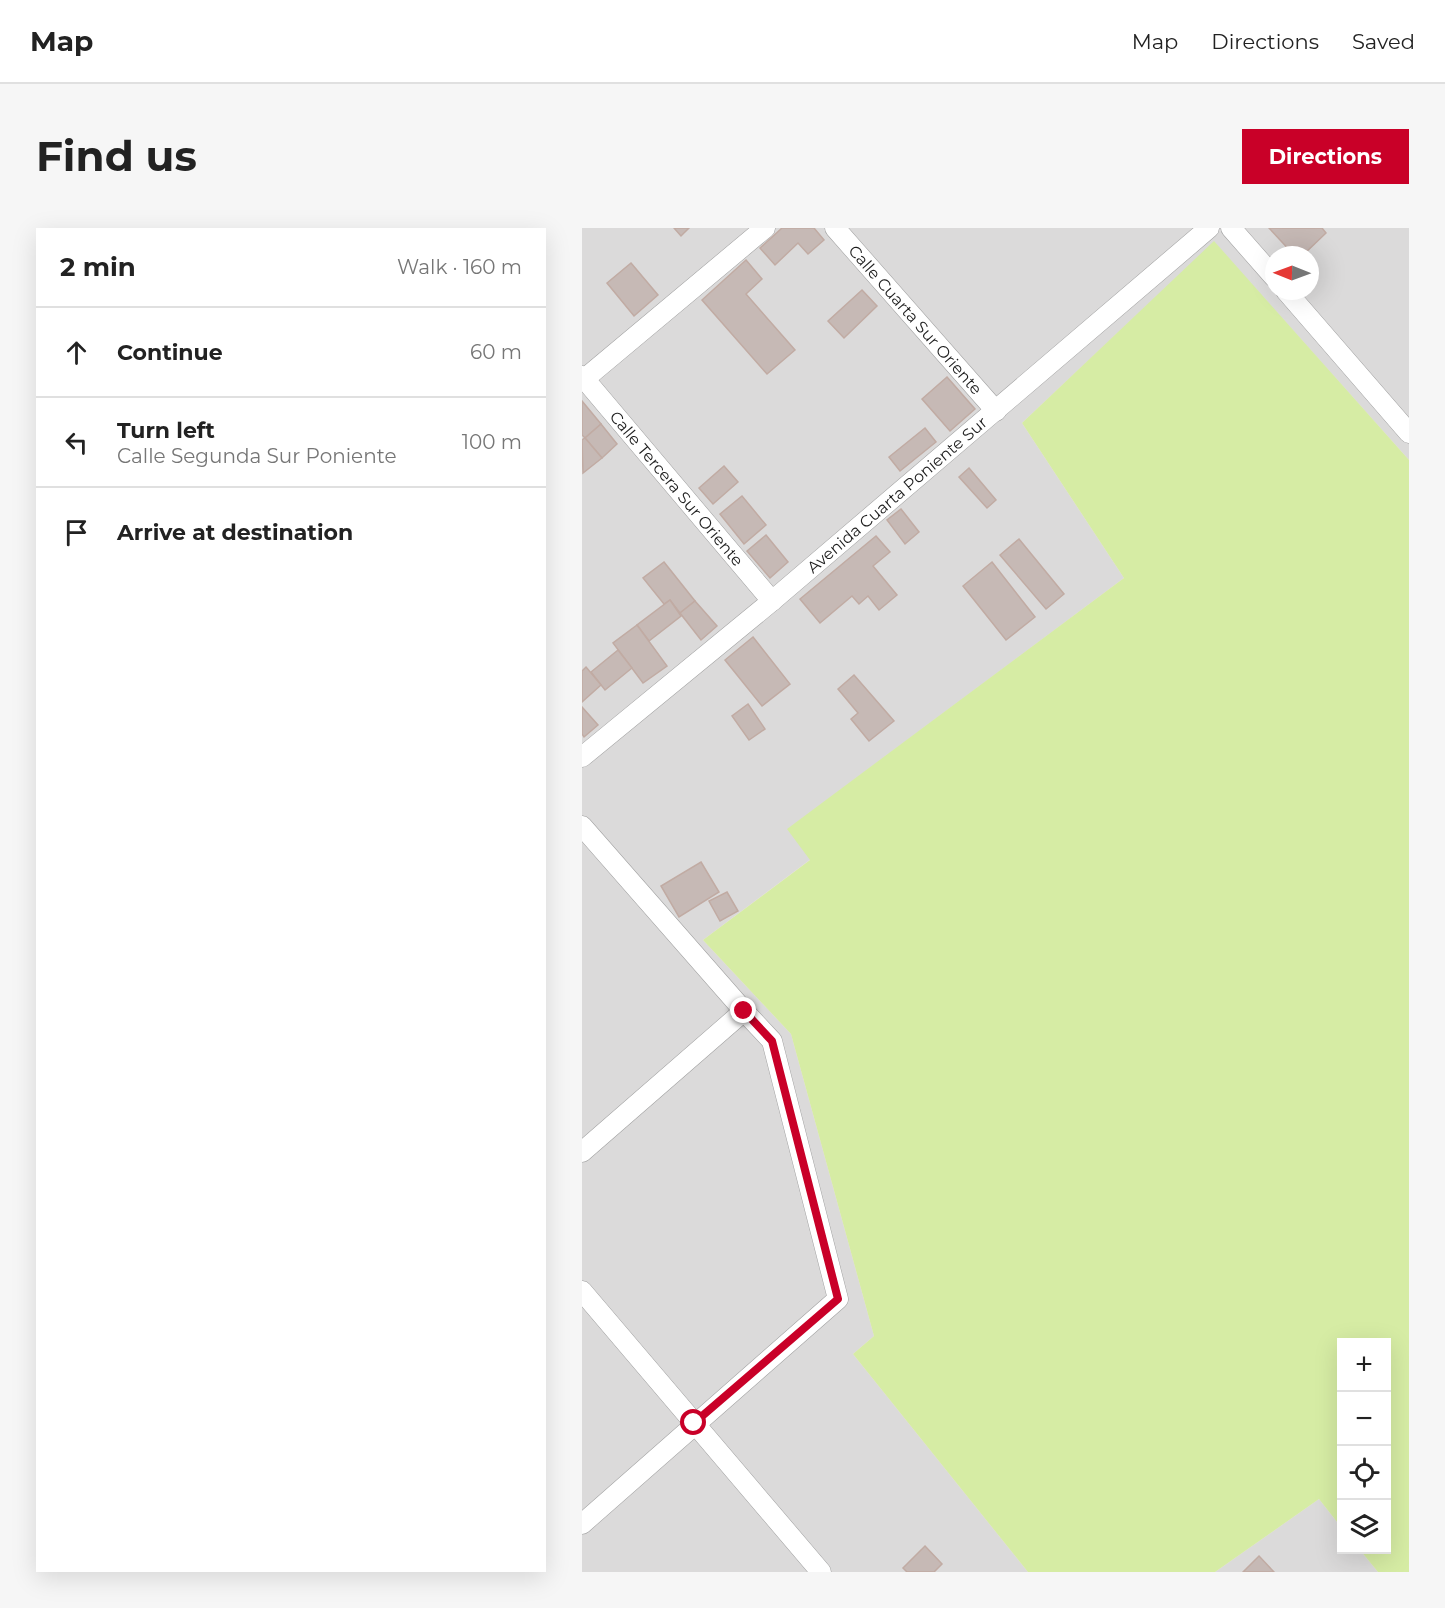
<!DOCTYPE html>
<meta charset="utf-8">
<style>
body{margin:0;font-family:Montserrat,sans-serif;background:#f6f6f6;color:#222}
.controls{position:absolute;right:18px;bottom:18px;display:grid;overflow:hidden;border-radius:0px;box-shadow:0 6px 24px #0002}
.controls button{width:54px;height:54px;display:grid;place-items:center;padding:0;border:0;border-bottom:2px solid #e0e0e0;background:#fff;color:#222;font:30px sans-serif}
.compass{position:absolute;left:683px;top:18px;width:54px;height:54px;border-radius:50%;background:#fff;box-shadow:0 6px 24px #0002;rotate:271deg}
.stop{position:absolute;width:18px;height:18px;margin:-14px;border:4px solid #c90028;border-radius:50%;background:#fff}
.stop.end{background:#c90028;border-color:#fff;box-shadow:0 2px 6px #0008}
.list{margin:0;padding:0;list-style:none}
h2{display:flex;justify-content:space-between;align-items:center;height:78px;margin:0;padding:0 24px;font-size:26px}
h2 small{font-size:20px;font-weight:400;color:#767676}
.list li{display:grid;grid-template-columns:39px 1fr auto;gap:18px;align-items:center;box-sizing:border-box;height:90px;padding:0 24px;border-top:2px solid #e0e0e0}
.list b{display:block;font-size:22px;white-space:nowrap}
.list p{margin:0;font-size:20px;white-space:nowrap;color:#767676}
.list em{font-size:20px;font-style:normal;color:#767676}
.icon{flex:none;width:33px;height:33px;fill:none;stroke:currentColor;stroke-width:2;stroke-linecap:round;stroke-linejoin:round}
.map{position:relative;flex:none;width:827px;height:1344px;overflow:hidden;border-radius:0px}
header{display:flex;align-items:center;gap:36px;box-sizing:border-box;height:84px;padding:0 30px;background:#fff;border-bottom:2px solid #e0e0e0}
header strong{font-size:28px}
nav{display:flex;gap:33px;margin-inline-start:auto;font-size:21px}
.intro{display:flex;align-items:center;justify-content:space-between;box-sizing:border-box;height:144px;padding:0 36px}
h1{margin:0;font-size:42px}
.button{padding:15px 27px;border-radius:0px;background:#c90028;color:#fff;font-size:21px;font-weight:700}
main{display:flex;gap:36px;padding:0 36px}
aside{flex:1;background:#fff;border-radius:0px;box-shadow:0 6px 24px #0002}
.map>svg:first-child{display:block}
.residential{fill:#dbdada;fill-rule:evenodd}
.grass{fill:#d6eca4}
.building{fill:#c6b9b5;stroke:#c1aba3;stroke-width:1.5}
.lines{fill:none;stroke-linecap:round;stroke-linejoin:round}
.minor-casing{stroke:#a1a1a1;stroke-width:21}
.minor{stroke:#fff;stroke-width:20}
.route{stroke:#c90028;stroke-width:8}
.labels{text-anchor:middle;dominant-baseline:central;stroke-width:4.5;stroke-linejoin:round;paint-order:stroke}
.street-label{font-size:16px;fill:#1d1d1d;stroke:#fff}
</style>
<header>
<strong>Map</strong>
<nav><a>Map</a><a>Directions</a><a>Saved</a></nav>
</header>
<div class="intro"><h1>Find us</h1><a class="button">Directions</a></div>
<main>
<aside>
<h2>2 min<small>Walk · 160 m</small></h2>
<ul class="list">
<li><svg class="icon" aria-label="ahead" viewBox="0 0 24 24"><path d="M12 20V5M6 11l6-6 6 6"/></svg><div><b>Continue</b></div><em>60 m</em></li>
<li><svg class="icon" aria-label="left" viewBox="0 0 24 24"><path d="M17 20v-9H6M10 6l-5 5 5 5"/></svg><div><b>Turn left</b><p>Calle Segunda Sur Poniente</p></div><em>100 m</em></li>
<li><svg class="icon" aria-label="arrive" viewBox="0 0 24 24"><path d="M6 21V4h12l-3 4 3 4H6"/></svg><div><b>Arrive at destination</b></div></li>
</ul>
</aside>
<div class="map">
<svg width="827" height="1344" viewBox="0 0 827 1344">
<rect width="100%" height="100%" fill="#efe8e2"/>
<g class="residential">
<path d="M 0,0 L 827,0 L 827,232 L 632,14 L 440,195 L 542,350 L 206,601 L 229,631 L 121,712 L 209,806 L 292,1108 L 271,1126 L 446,1344 L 0,1344 ZM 692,27 L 728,27 L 728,63 L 692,63 Z"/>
<path d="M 737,1271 L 759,1299 L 760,1322 L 778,1322 L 796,1344 L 633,1344 Z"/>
</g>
<path class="grass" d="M 632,13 L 827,232 L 827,1344 L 796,1344 L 778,1322 L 804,1322 L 804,1114 L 760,1114 L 759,1299 L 737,1271 L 633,1344 L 446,1344 L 271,1126 L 292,1108 L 209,806 L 121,712 L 228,632 L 205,601 L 542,350 L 440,195 Z"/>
<g class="building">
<path d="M 92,0 L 107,0 L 99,8 Z"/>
<path d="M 200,0 L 232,0 L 242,12 L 226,26 L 216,15 L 193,37 L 178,20 Z"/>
<path d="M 687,0 L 740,0 L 744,5 L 721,27 L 712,27 Z"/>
<path d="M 164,32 L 180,51 L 164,66 L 213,122 L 185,146 L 120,72 Z"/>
<path d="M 49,35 L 76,67 L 52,88 L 25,55 Z"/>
<path d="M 280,62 L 295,78 L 262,110 L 246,93 Z"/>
<path d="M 365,149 L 393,181 L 368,203 L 340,171 Z"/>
<path d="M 0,173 L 19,196 L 3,210 L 0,207 Z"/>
<path d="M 19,196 L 35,216 L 20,230 L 3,210 Z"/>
<path d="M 343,200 L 354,214 L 318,243 L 307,229 Z"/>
<path d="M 3,210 L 20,230 L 1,245 L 0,212 Z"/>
<path d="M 142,238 L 156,254 L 131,276 L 117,260 Z"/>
<path d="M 387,240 L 414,272 L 405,280 L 377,249 Z"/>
<path d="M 160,268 L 184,297 L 162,316 L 138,286 Z"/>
<path d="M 319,281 L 337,304 L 323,316 L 305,292 Z"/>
<path d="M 184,307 L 206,334 L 188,350 L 165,323 Z"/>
<path d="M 294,308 L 308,324 L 291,338 L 315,367 L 297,382 L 286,368 L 277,376 L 270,368 L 238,395 L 218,371 Z"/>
<path d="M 437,311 L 482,366 L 464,381 L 418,327 Z"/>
<path d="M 82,334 L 113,373 L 98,385 L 88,372 L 82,376 L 61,350 Z"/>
<path d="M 410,334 L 453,389 L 424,412 L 381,358 Z"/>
<path d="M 88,372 L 99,388 L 67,413 L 55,397 Z"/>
<path d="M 113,373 L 135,398 L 119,412 L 98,385 Z"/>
<path d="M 55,397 L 85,438 L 61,455 L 31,415 Z"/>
<path d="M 171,409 L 208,456 L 180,478 L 143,432 Z"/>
<path d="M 36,422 L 50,440 L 23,462 L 9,444 Z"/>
<path d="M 4,439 L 19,457 L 0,474 L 0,443 Z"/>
<path d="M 272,447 L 312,493 L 287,513 L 269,491 L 276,485 L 256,461 Z"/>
<path d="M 166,476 L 183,501 L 167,512 L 150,488 Z"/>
<path d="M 0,479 L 16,497 L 2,509 L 0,506 Z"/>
<path d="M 119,634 L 137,664 L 97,689 L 79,658 Z"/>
<path d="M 145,664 L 156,683 L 138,693 L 127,673 Z"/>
<path d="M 343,1318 L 360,1336 L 352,1344 L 325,1344 L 321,1340 Z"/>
<path d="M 677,1328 L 692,1344 L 661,1344 Z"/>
</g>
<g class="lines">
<g class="minor-casing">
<g id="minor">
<path id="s1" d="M 253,0 L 414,183"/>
<path d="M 649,0 L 692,49"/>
<path d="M 704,63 L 827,205"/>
<path id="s2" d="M 0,148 L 190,373"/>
<path d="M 0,153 L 183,0"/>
<path id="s3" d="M 0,529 L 190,373 L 627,0"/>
<path d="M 0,598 L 162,783 L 190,813 L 256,1071 L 0,1296"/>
<path d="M 0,924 L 162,783"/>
<path d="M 0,1063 L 239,1344"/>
</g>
</g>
<use href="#minor" class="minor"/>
</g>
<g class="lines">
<path class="route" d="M 112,1195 L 256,1071 L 190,813 L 162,783"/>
</g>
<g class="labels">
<g class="street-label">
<text stroke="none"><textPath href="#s1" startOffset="122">Calle Cuarta Sur Oriente</textPath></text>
<text stroke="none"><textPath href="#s2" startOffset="147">Calle Tercera Sur Oriente</textPath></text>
<text stroke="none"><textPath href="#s3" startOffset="410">Avenida Cuarta Poniente Sur</textPath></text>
</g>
</g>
</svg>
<div class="controls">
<button>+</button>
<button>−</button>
<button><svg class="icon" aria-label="locate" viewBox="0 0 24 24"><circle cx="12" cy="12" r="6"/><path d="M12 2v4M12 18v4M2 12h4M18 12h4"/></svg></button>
<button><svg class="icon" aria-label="layers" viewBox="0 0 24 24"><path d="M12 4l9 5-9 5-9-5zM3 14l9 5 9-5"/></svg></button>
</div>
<svg class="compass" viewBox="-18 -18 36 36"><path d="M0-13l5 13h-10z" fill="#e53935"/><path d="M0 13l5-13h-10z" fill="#767676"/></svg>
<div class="stop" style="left:112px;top:1195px"></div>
<div class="stop end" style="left:162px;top:783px"></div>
</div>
</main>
